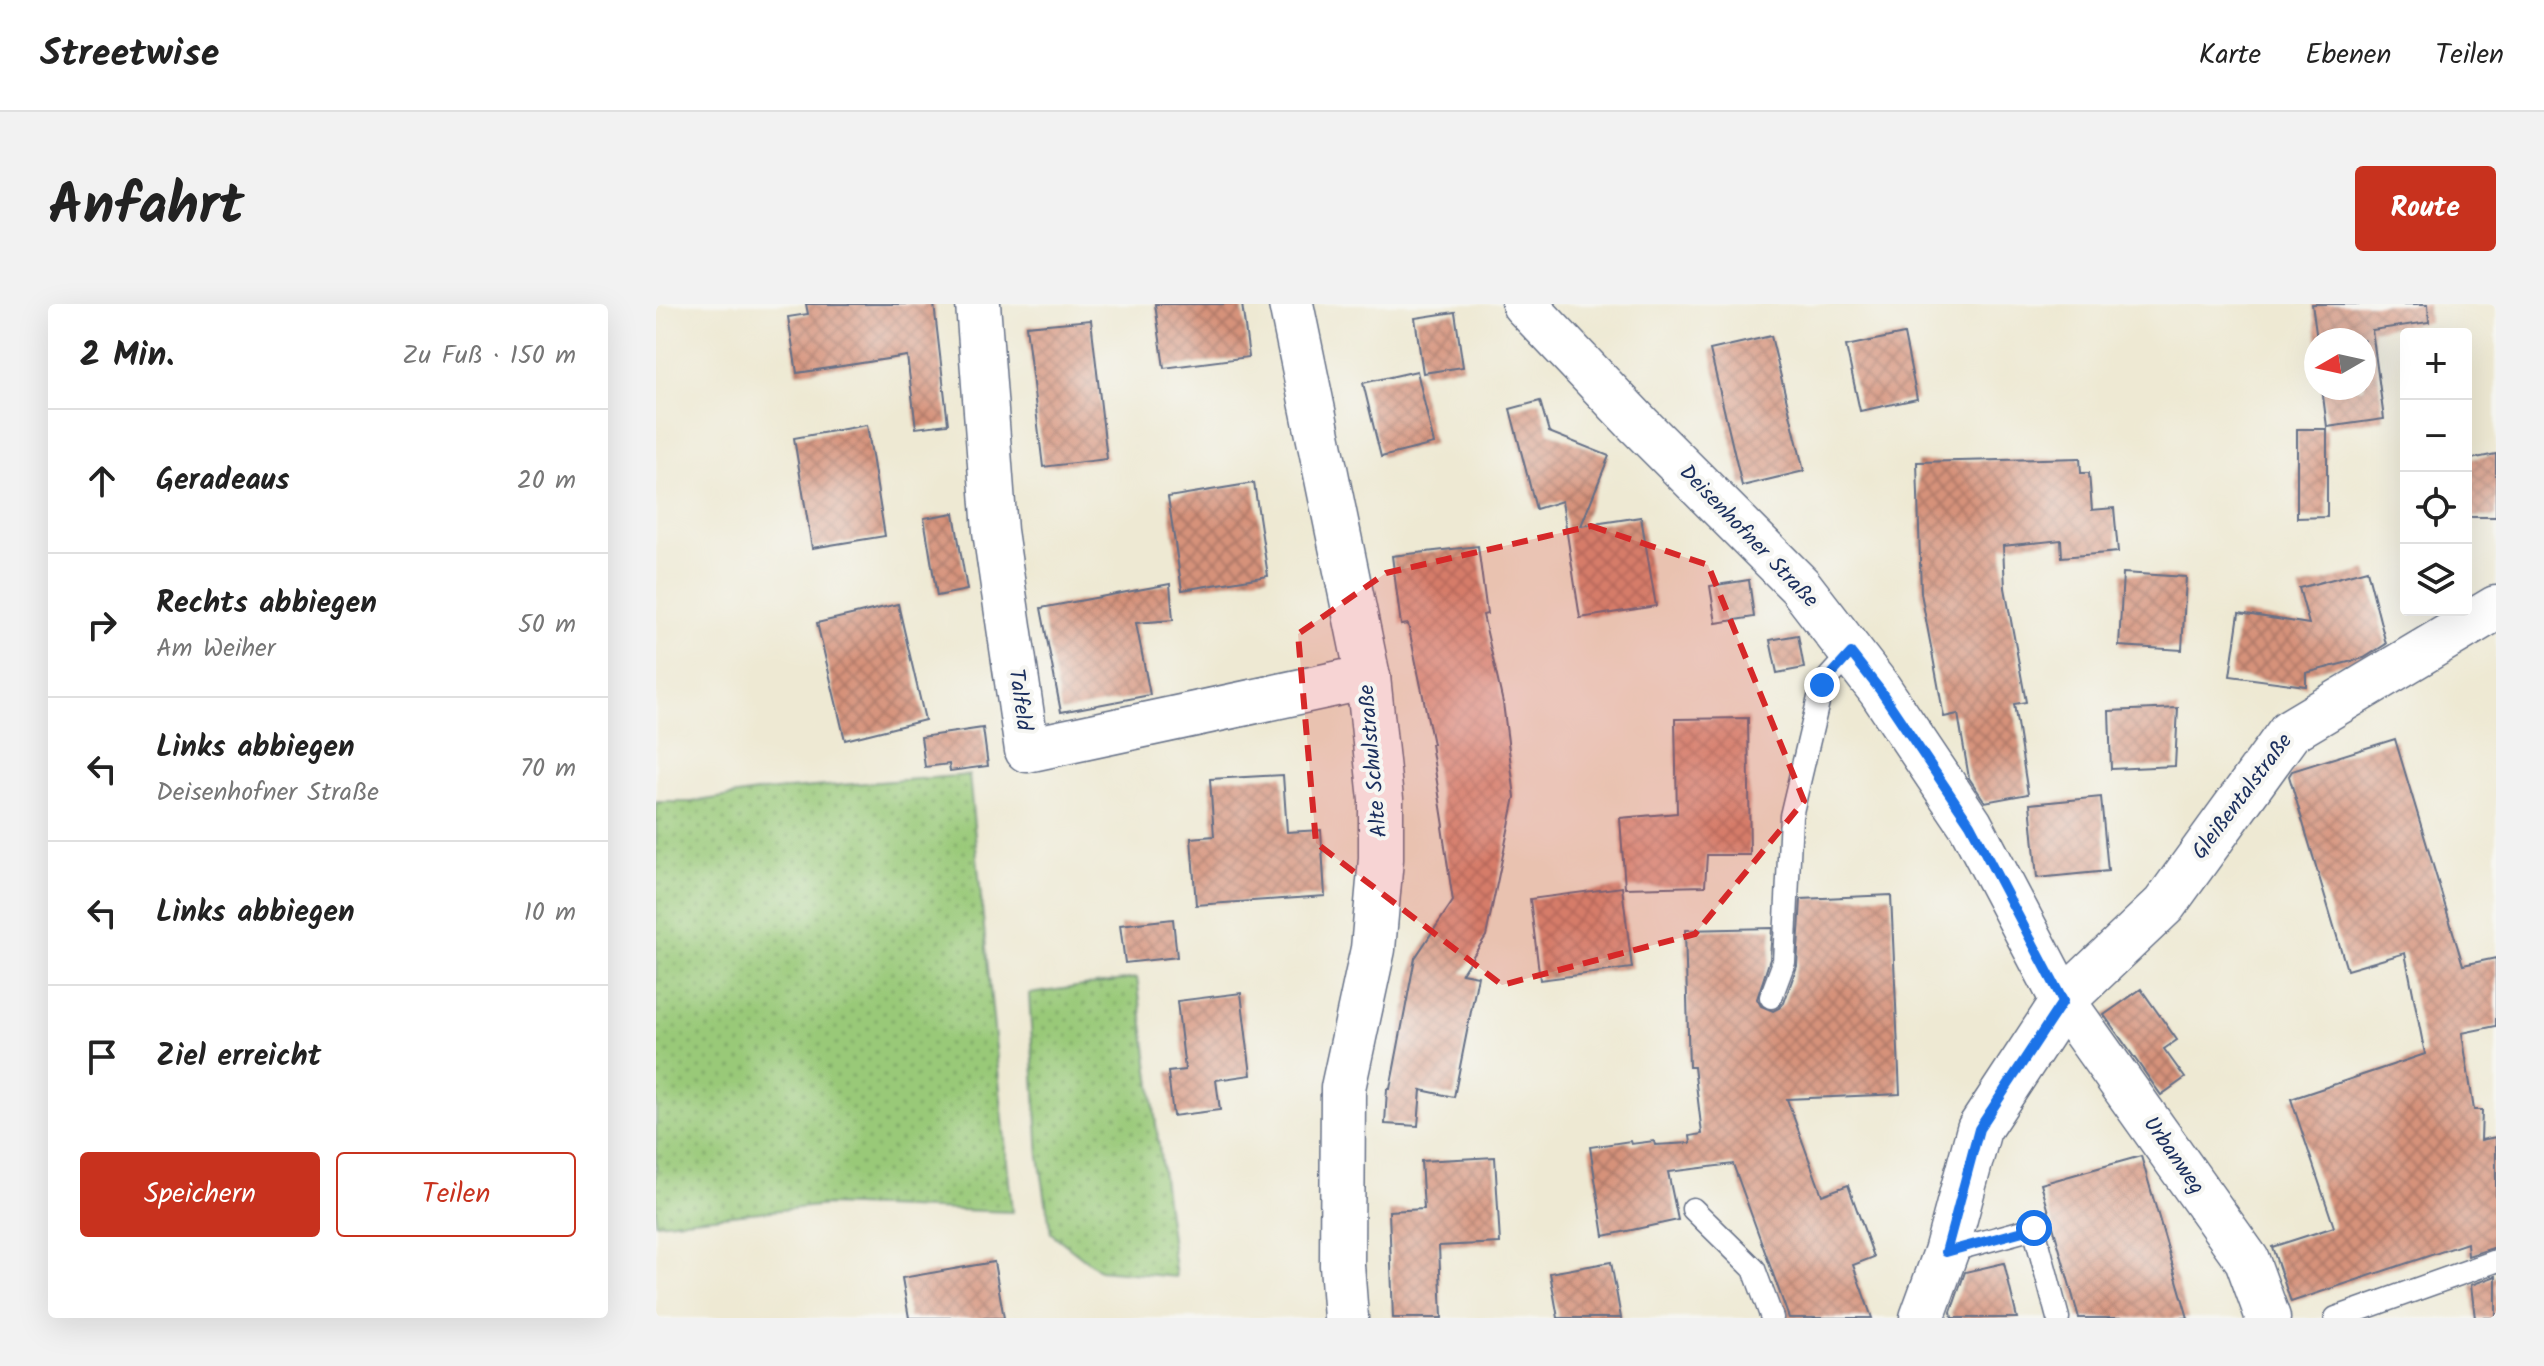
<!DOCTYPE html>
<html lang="de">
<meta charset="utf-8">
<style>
body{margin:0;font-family:Kalam,sans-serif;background:#f2f2f2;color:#222}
.controls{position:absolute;right:24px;top:24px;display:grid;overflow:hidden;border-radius:8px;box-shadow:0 8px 32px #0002}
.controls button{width:72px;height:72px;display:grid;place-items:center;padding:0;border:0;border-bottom:2px solid #e0e0e0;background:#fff;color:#222;font:40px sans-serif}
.compass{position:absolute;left:1648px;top:24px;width:72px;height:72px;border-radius:50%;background:#fff;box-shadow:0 8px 32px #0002;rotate:261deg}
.stop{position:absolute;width:24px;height:24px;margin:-18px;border:6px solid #1a73e8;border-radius:50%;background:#fff}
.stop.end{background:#1a73e8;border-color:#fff;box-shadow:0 2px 8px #0008}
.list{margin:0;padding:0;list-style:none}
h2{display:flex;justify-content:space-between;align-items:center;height:104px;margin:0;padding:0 32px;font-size:34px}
h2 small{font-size:26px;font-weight:400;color:#767676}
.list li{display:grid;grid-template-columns:52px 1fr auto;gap:24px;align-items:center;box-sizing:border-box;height:144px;padding:0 32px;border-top:2px solid #e0e0e0}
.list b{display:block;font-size:30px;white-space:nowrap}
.list p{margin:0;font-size:26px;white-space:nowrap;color:#767676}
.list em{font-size:26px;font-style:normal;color:#767676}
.actions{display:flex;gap:16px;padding:24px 32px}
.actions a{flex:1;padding:18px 0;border:2px solid #c8321e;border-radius:8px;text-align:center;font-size:28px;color:#c8321e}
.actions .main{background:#c8321e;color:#fff}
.icon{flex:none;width:44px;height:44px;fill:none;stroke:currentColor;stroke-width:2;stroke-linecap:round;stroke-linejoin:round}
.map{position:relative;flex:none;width:1840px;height:1014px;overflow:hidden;border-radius:8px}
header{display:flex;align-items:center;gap:48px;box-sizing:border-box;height:112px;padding:0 40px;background:#fff;border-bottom:2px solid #e0e0e0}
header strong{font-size:38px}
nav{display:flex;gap:44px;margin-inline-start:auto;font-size:28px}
.intro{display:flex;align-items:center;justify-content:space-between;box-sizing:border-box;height:192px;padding:0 48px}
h1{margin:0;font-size:56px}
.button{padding:20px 36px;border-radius:8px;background:#c8321e;color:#fff;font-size:28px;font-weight:700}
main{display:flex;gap:48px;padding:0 48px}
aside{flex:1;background:#fff;border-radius:8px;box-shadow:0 8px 32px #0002}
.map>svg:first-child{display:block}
.grass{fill:url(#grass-dots);stroke:#5a7c6b;stroke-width:2}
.building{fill:url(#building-cross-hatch)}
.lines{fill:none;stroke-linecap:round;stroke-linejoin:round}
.lane-casing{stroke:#657087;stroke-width:25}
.street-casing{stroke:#657087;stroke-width:47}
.lane{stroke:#fff;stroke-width:22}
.street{stroke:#fff;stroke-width:44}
.route{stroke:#1a73e8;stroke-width:10}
.marked{fill:#d62828;fill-opacity:0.2;stroke:#d62828;stroke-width:6;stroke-dasharray:16 10;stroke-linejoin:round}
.labels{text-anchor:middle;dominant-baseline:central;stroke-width:8;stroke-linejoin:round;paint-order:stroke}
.street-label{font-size:22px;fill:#1b2f5e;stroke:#f6f6f2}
</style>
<header>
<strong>Streetwise</strong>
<nav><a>Karte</a><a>Ebenen</a><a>Teilen</a></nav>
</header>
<div class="intro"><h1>Anfahrt</h1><a class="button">Route</a></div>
<main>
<aside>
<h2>2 Min.<small>Zu Fuß · 150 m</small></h2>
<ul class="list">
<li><svg class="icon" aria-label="ahead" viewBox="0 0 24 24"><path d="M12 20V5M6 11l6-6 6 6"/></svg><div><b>Geradeaus</b></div><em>20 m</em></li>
<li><svg class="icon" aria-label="right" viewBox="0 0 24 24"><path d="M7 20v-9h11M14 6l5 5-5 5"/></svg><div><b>Rechts abbiegen</b><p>Am Weiher</p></div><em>50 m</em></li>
<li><svg class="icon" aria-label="left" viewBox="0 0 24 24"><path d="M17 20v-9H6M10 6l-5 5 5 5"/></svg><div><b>Links abbiegen</b><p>Deisenhofner Straße</p></div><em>70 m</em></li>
<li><svg class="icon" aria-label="left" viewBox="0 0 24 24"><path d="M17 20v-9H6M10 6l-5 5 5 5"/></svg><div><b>Links abbiegen</b></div><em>10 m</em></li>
<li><svg class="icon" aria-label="arrive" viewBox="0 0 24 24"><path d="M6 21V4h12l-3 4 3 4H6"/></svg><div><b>Ziel erreicht</b></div></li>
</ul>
<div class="actions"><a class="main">Speichern</a><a>Teilen</a></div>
</aside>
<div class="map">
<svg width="1840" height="1014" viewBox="0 0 1840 1014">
<defs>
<pattern id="grass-dots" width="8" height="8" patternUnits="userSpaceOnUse" patternTransform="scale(2)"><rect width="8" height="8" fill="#99c978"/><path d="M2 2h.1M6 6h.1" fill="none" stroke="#7ca466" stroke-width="1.8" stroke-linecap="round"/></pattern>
<pattern id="building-cross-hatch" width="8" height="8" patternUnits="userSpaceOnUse" patternTransform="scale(2)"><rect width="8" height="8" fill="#d6927a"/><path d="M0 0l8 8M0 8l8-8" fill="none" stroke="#ad7867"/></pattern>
</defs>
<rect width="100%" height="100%" fill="#f6f6f2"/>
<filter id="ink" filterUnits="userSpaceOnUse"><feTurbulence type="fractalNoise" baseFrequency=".0125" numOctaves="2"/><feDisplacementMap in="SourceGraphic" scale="16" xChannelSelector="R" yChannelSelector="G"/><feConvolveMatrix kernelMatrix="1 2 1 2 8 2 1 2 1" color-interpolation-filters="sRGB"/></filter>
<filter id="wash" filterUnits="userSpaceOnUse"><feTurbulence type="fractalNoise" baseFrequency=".006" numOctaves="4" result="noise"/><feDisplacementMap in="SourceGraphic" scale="32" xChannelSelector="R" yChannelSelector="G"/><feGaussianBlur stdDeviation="1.8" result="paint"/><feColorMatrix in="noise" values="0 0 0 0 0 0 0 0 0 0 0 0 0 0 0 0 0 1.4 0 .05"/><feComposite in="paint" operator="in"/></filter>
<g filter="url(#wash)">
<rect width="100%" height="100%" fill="#eee9d3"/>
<g class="grass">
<path d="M 313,471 L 356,908 L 171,901 L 0,919 L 0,498 L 36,498 L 107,487 Z"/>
<path d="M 481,674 L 520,973 L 443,966 L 395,929 L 383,853 L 373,690 Z"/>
</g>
<g id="blocks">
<g class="building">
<path d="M 150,0 L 278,0 L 292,120 L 260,124 L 251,52 L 141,69 L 132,13 L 152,10 Z"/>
<path d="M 499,0 L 586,0 L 593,53 L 508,64 Z"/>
<path d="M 1656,0 L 1772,0 L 1773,18 L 1716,26 L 1728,115 L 1671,123 L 1666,84 L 1708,84 L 1708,36 L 1661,36 Z"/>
<path d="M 799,8 L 807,63 L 767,69 L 759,14 Z"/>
<path d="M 435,16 L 451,155 L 387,163 L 370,22 Z"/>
<path d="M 1248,30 L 1261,95 L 1204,107 L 1190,42 Z"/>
<path d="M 1115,32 L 1148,167 L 1086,182 L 1054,46 Z"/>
<path d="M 761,67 L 778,140 L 725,153 L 707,79 Z"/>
<path d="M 884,97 L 893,128 L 953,152 L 925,222 L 985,213 L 1000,302 L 924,314 L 906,197 L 880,205 L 854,105 Z"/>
<path d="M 211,121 L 229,232 L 156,244 L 138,134 Z"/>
<path d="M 1641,125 L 1671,125 L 1671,213 L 1641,214 Z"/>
<path d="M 1840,150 L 1840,213 L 1810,213 L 1810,156 Z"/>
<path d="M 1424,154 L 1425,169 L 1433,169 L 1436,206 L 1458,204 L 1462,248 L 1406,253 L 1405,236 L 1347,242 L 1349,284 L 1370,398 L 1358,400 L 1372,490 L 1329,498 L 1313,474 L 1302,410 L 1288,413 L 1265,289 L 1261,158 Z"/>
<path d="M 598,179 L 612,272 L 526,286 L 512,193 Z"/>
<path d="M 298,209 L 311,286 L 281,292 L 268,214 Z"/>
<path d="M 822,242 L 831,310 L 827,311 L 847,399 L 859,493 L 830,632 L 806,669 L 822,672 L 798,793 L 765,786 L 762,822 L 729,820 L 731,785 L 734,785 L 759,654 L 797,597 L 786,523 L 788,522 L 775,440 L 777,440 L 752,320 L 745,321 L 736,252 Z"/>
<path d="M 1711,266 L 1730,340 L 1708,354 L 1650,369 L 1650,382 L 1574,372 L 1583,309 L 1653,320 L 1643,284 Z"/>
<path d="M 1467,269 L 1530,273 L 1526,346 L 1463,342 Z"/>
<path d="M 1093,276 L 1098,313 L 1060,319 L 1054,282 Z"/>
<path d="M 514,280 L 517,316 L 480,319 L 494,391 L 405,408 L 385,304 Z"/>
<path d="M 242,300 L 269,416 L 189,436 L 161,319 Z"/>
<path d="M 1142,331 L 1148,364 L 1121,369 L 1114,336 Z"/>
<path d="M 1522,404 L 1519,462 L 1455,465 L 1453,407 Z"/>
<path d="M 1092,414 L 1094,551 L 1051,551 L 1049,582 L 969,584 L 964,514 L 1021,509 L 1019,415 Z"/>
<path d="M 327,424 L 332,462 L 294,467 L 293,460 L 269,463 L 265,433 Z"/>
<path d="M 1739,435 L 1807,661 L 1840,654 L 1840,722 L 1806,729 L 1818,806 L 1826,806 L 1825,836 L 1840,833 L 1840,943 L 1812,952 L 1811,939 L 1635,998 L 1616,943 L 1678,923 L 1635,795 L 1769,750 L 1749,649 L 1691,666 L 1633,472 L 1636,467 Z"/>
<path d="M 627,471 L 631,528 L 665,526 L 669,592 L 540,601 L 535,534 L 558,532 L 554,475 Z"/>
<path d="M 1445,493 L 1452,567 L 1381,574 L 1374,500 Z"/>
<path d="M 966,583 L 976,664 L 884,676 L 874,595 Z"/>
<path d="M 1235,591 L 1244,790 L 1131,795 L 1166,891 L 1192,881 L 1218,953 L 1197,961 L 1216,1014 L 1133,1014 L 1077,860 L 1012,868 L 1022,916 L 948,932 L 934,843 L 974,837 L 975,840 L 998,837 L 999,841 L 1035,839 L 1034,832 L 1046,830 L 1038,763 L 1033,763 L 1029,626 L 1116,624 L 1114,655 L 1101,695 L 1105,702 L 1117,707 L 1123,704 L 1128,699 L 1141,662 L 1145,595 Z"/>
<path d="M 517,615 L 521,653 L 469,659 L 464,621 Z"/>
<path d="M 1485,685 L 1521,736 L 1508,745 L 1529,774 L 1505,791 L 1448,711 Z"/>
<path d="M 585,689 L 595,771 L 560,776 L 564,806 L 517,812 L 512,768 L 529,766 L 521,697 Z"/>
<path d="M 1485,852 L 1532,1014 L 1423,1014 L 1385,880 Z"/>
<path d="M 839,853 L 844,939 L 783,942 L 786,1014 L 737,1014 L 733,907 L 768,905 L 765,857 Z"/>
<path d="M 338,958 L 348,1014 L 253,1014 L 246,974 Z"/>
<path d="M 955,958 L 965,1014 L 902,1014 L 894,969 Z"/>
<path d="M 1348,959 L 1361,1014 L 1296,1014 L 1295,1008 L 1309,968 Z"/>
<path d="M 1840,972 L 1840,1014 L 1819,1014 L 1815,981 Z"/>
</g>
</g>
</g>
<g filter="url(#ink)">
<use href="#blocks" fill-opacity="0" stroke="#657087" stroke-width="2"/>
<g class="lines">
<g class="lane-casing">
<g id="lane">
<path d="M 1115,693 L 1128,658 L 1135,512 L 1166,381 L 1195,349"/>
<path d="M 1037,905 L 1098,965 L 1116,1014"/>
<path d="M 1290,948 L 1378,924 L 1402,1014"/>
<path d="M 1680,1014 L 1840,957"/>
</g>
</g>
<g class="street-casing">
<g id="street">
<path d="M 322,0 L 339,227 L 371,446 L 712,373"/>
<path d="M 635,0 L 712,373 L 725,495 L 725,555 L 717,645 L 687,784 L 686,961 L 690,1014"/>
<path d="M 868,0 L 983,121 L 1144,282 L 1224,386 L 1314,520 L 1407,697 L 1591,956 L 1612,1014"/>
<path d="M 1266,1014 L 1290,948 L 1323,825 L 1407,697 L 1508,601 L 1634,427 L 1840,304"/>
</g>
</g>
<use href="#lane" class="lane"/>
<use href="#street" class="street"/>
</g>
</g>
<g class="lines" filter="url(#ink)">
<path class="route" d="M 1166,381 L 1195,349 L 1224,386 L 1314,520 L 1407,697 L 1323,825 L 1290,948 L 1378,924"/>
</g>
<path class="marked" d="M 935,222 L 1052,261 L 1148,497 L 1039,630 L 846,681 L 660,539 L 642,330 L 730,269 Z"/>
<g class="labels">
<g class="street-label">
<text transform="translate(1092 233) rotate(46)">Deisenhofner Straße</text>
<text transform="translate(363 396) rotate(82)">Talfeld</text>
<text transform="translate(718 457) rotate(-95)">Alte Schulstraße</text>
<text transform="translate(1587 493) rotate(-53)">Gleißentalstraße</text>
<text transform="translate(1517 852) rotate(55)">Urbanweg</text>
</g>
</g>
</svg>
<div class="controls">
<button>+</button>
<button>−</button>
<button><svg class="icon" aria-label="locate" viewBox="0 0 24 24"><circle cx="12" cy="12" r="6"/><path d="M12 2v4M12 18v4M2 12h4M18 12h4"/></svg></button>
<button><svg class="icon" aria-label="layers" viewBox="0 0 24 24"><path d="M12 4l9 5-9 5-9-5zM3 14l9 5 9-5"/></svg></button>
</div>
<svg class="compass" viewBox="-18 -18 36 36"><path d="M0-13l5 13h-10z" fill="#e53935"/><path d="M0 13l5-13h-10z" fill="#767676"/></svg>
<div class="stop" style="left:1378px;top:924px"></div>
<div class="stop end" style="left:1166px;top:381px"></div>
</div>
</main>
